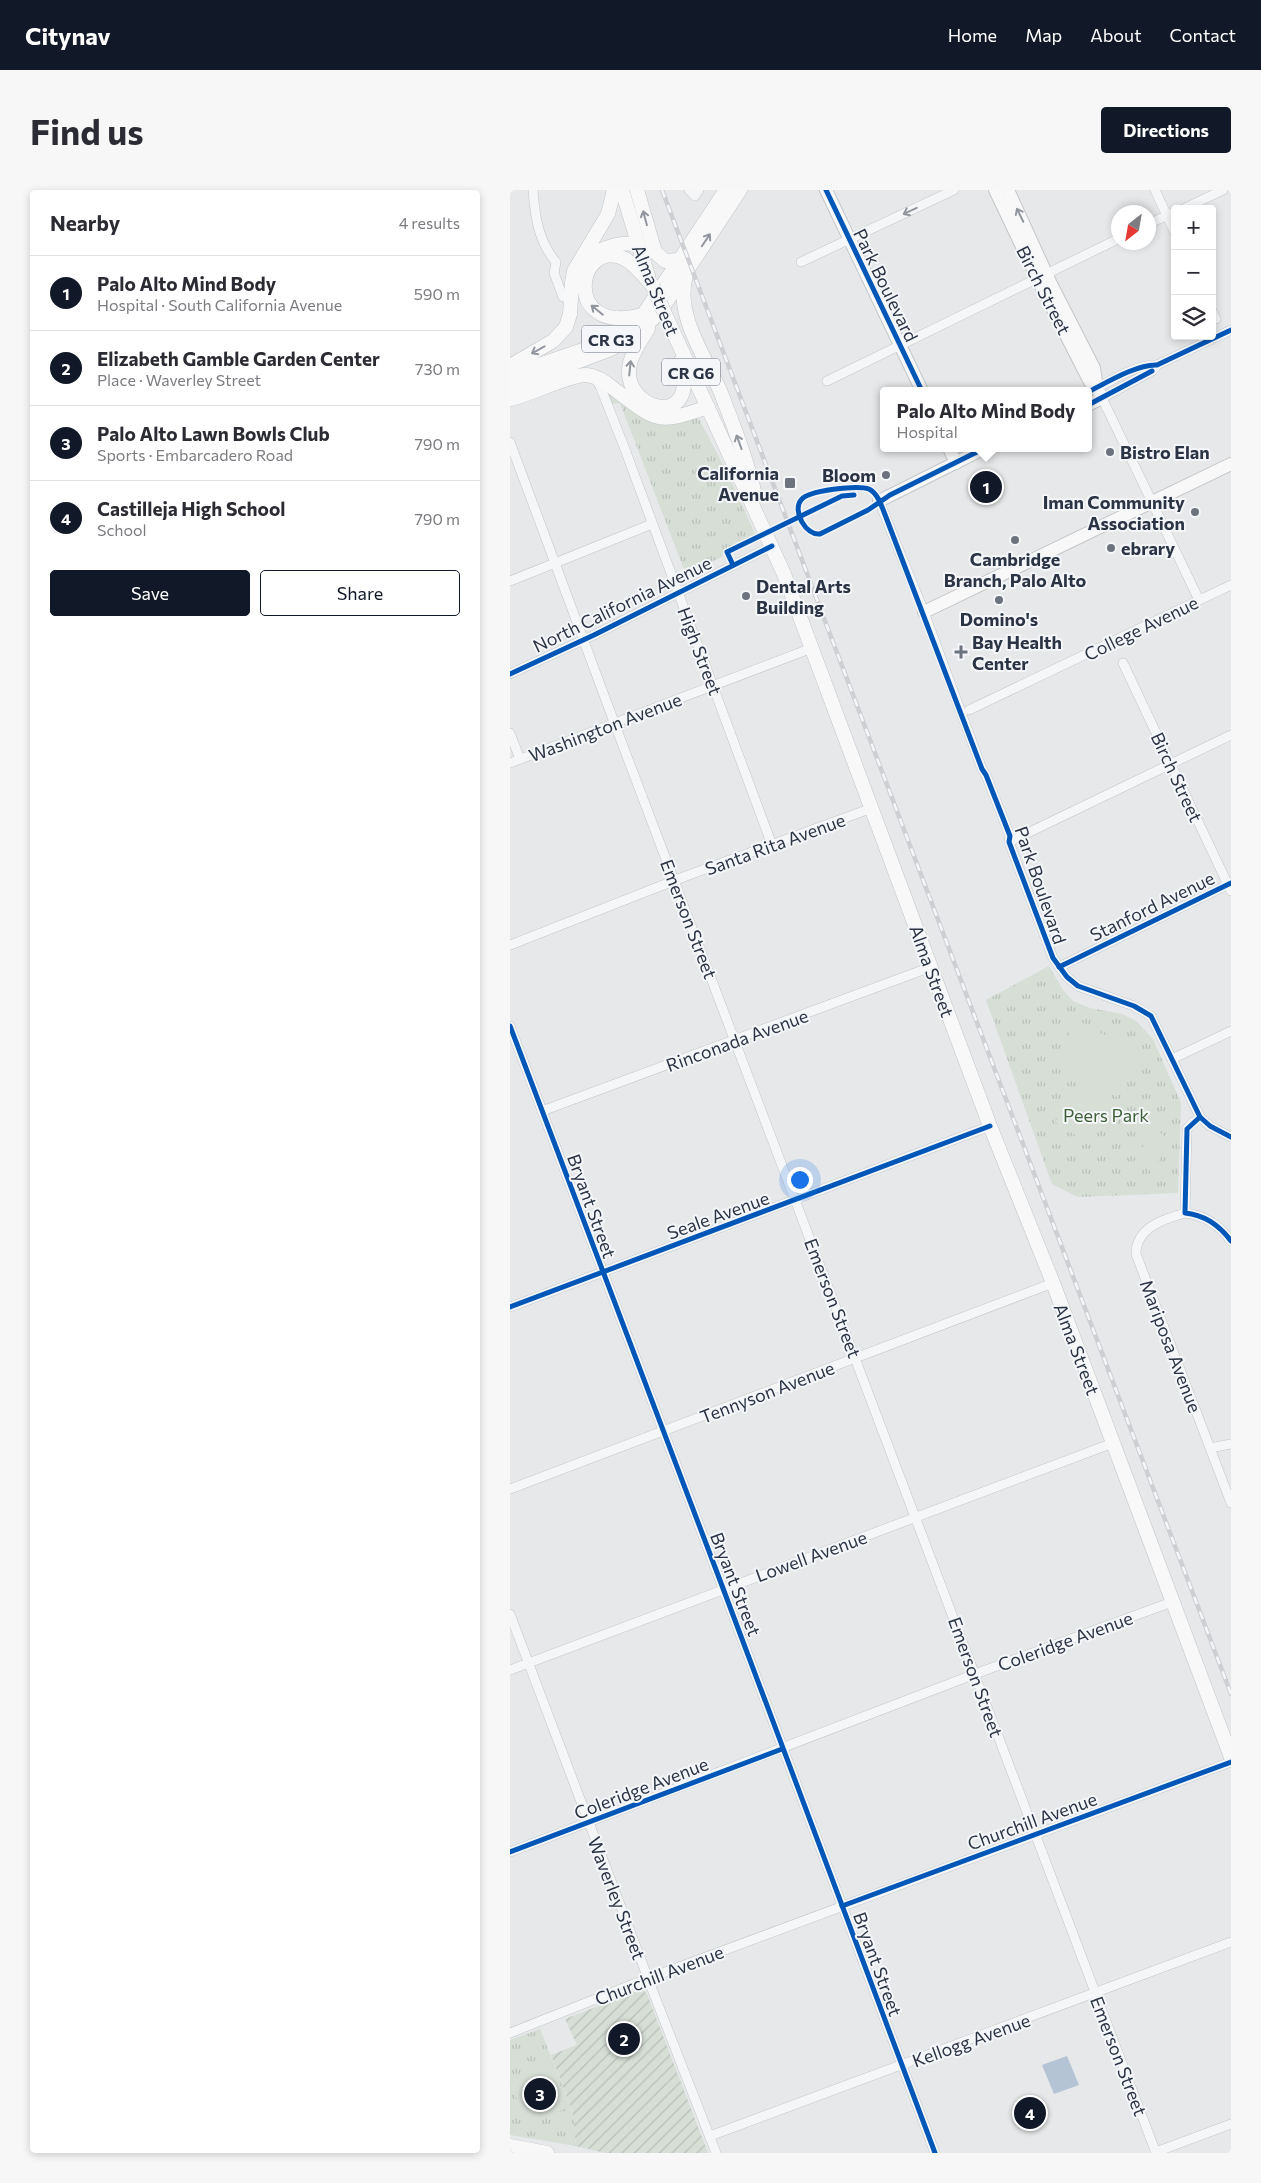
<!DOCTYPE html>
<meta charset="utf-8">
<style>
body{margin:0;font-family:Commissioner,sans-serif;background:#f7f7f7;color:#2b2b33}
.controls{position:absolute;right:15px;top:15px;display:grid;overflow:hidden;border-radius:5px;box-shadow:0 2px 8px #0003}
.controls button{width:45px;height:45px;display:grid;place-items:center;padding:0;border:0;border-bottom:1px solid #e1e1e2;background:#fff;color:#2b2b33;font:25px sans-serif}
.compass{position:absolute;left:601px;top:15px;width:45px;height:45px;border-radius:50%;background:#fff;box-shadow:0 2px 8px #0003;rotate:211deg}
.you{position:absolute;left:289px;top:989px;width:18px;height:18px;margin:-12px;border:4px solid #fff;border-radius:50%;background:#1a73e8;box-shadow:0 0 0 8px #1a73e833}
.badge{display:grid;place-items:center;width:32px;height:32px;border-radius:50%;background:#111827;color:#fff;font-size:16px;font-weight:700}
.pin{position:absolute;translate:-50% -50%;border:2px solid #fff;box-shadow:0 1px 5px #0006}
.popup{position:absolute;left:370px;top:197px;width:212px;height:65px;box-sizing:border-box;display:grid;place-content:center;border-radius:5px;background:#fff;filter:drop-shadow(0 1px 4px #0005);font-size:16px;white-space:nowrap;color:#7c7c81}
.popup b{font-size:19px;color:#2b2b33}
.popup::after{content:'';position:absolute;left:50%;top:100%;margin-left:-10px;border:10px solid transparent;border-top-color:#fff}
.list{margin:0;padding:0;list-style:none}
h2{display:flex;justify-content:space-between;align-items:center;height:65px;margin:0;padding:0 20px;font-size:21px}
h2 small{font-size:16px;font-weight:400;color:#7c7c81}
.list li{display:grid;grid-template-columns:32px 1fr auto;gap:15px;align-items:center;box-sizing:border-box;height:75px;padding:0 20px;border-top:1px solid #e1e1e2}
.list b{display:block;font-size:19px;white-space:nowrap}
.list p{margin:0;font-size:16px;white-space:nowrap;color:#7c7c81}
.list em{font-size:16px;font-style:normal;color:#7c7c81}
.actions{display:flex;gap:10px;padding:15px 20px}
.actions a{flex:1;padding:11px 0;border:1px solid #111827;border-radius:5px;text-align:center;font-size:18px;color:#111827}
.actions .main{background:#111827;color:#fff}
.icon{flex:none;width:28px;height:28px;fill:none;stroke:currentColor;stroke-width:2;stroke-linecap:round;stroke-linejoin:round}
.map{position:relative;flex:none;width:721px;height:1963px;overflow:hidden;border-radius:5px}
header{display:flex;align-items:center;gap:30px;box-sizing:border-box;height:70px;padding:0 25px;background:#111827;color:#fff}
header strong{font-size:24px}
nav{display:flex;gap:28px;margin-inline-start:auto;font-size:18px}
.intro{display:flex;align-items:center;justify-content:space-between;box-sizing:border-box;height:120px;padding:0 30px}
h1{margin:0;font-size:35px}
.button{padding:12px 22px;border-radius:5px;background:#111827;color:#fff;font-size:18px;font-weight:700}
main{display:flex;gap:30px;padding:0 30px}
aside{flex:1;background:#fff;border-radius:5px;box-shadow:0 2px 8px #0003}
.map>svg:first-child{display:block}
.park{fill:url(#park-tufts)}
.garden{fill:url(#garden-furrows)}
.pitch{fill:#d6ded6}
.water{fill:#b4c4d5}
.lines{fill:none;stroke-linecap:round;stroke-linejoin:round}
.street-casing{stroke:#c4c6c8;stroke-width:10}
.secondary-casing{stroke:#c4c6c8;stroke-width:14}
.primary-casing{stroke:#c2c5c8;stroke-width:15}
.street{stroke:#f5f6f7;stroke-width:9}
.secondary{stroke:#f8f8f8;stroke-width:12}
.primary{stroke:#f8f8f8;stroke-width:14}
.rail-casing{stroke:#cecfd2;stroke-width:4.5}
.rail{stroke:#f4f6f9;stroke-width:2.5;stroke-dasharray:8;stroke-linecap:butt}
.primary-bridge-casing{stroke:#c2c5c8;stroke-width:15;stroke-linecap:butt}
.primary-bridge{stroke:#f8f8f8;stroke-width:14}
.cycleway-casing{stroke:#f4f6f9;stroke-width:8}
.cycleway{stroke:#0057b8;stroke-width:5}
.oneway{stroke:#90959e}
.oneway2{stroke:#92969e}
.poi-dot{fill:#6c737f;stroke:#f4f6f9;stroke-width:2}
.labels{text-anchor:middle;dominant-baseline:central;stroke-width:4;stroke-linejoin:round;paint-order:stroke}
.shield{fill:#f4f6f9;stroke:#676e7b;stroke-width:1}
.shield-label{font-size:16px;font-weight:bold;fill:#2b3445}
.street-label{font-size:18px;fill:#2b3445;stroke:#f4f6f9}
.poi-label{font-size:18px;font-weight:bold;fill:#2b3445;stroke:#f4f6f9;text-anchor:start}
.park-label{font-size:18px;fill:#3f6138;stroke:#f4f6f9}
</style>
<header>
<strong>Citynav</strong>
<nav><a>Home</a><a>Map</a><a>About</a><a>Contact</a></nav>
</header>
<div class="intro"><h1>Find us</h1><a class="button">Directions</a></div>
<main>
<aside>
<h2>Nearby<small>4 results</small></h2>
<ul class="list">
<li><span class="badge">1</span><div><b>Palo Alto Mind Body</b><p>Hospital · South California Avenue</p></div><em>590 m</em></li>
<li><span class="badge">2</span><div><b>Elizabeth Gamble Garden Center</b><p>Place · Waverley Street</p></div><em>730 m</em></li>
<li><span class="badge">3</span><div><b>Palo Alto Lawn Bowls Club</b><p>Sports · Embarcadero Road</p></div><em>790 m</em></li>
<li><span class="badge">4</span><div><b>Castilleja High School</b><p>School</p></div><em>790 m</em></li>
</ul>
<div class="actions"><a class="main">Save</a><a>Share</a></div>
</aside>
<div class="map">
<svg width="721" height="1963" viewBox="0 0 721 1963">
<defs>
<pattern id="park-tufts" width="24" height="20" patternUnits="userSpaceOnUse" patternTransform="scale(1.25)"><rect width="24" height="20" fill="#d6ded6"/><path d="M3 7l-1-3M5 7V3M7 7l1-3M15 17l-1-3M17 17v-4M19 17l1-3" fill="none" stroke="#b8bfb9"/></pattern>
<pattern id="garden-furrows" width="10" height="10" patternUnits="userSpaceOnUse" patternTransform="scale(1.25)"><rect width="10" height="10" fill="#d6ded6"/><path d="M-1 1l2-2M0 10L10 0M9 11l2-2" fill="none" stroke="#b8bfb9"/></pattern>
</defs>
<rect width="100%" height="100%" fill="#e6e8ea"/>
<g class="park">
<path d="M 98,199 L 189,229 L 219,286 L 246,346 L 212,362 L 213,366 L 169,388 L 175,382 L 110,213 L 101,214 Z"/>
<path d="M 539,776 L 553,800 L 563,811 L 580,818 L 612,824 L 626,831 L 643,849 L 671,913 L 668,1003 L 568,1007 L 542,994 L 476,810 Z"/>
<path d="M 30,1839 L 63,1923 L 66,1956 L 0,1945 L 0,1850 Z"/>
</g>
<path class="garden" d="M 130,1800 L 134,1801 L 137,1804 L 198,1963 L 95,1963 L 66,1956 L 63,1923 L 41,1865 L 67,1855 L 55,1829 Z"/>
<g class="pitch">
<path d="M 567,830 L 630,864 L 607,907 L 543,872 Z"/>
<path d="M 568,895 L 602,916 L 579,954 L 545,932 Z"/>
<path d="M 644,939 L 661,950 L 642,982 L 624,971 Z"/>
<path d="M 42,1875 L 59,1917 L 17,1934 L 0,1892 Z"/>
</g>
<path class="water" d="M 557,1866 L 569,1895 L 544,1904 L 532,1875 Z"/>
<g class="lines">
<g class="street-casing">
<g id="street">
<path d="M 23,0 C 25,26 28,51 46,72 L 44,83 L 53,107"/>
<path d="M 179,0 L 185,6 L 189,0"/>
<path d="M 645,0 L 665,43"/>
<path d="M 673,19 L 713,0"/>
<path d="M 638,34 L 665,22"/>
<path d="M 291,72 L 444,0"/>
<path d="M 702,121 L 706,129"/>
<path d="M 647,175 L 642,181 L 592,208 L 689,410"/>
<path d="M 85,188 L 90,196 L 113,254 L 262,655"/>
<path d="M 317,191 L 608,49"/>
<path d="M 587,198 C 604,189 627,174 647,175 L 721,140"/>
<path d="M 0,252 L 104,532 L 646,1963"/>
<path d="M 369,311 L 414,422 L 472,579 L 476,585 L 500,646 L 499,652 L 543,768 L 557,787 L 568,796 L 624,816 L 641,826 L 690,927 L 700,936 L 721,947"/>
<path d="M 0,391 L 142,334"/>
<path d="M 613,473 L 721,701"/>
<path d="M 0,484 L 84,445 L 262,356"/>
<path d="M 459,520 L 721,395"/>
<path d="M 0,543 L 10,569"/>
<path d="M 0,573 L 302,458"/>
<path d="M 499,652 L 721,545"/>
<path d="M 0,755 L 176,686 L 362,618"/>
<path d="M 549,777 L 721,693"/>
<path d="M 0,836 L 211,1393 L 425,1963"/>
<path d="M 662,869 L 721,841"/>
<path d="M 32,921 L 421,777"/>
<path d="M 683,932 L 677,939 L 675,1023 C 694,1025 710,1036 721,1051"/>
<path d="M 675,1023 C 653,1029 626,1038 626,1064 L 721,1313"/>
<path d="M 0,1117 L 480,936"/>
<path d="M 700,1258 L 721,1254"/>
<path d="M 0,1299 L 543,1093"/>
<path d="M 0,1424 L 142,1799 L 206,1963"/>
<path d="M 0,1480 L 603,1253"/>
<path d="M 0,1662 L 465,1484 L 662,1412"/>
<path d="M 0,1843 L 126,1793 L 721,1572"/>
<path d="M 200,1946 L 721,1752"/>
<path d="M 646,1962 L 721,1934"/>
</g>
</g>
<g class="secondary-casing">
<g id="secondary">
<path d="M 316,0 L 412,201"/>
<path d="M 485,0 L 527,88 L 580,192 L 587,198"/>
<path d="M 498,0 L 541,94 L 584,178 L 587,198 L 592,208 L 578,215"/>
<path d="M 439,258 L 446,273"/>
<path d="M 369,311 L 475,258"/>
<path d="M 414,422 L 721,274"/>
</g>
</g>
<g class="primary-casing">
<g id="primary">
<path d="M 112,0 L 138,86"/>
<path d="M 127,0 L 145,62 L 155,71 L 170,70"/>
<path d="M 86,62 C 97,57 116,50 128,56"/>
<path d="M 176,85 C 164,125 196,167 211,203 C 224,237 237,270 245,305"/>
<path d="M 155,124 L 274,384 L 480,936 L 543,1093 L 721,1567"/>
<path d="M 132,125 C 49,147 68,45 115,69 C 126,75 134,87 143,96"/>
<path d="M 138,139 C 132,149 123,161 120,173 C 110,214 171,236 174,195 C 175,188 172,180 170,172"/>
<path d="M 0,176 L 43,151 L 56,137 L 60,124 L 62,93 L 64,81 L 98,24 L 104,0"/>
<path d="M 0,185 L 90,154 L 116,139 L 133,125 L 216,0"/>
<path d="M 0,197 L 101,159 L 132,140 L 151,120 L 230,0"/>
<path d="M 0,209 C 21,205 60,184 77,185 C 87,186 97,193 104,199 C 147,231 146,235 198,217"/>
<path d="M 0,1956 L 37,1963"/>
</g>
</g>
<use href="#street" class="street"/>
<use href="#secondary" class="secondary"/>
<use href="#primary" class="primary"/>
<g class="rail-casing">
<path id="rail" d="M 152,0 L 721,1504"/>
</g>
<use href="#rail" class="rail"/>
<g class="primary-bridge-casing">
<path id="primary-bridge" d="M 143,96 L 155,124"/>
</g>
<use href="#primary-bridge" class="primary-bridge"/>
<g class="cycleway-casing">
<g id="cycleway">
<path d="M 316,0 L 412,201"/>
<path d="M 578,202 C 596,193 627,174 647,175 L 721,140"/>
<path d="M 578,215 L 642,181"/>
<path d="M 475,258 L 380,305 L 358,320 L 310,344 C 296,346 282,321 291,310 C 298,300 348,295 359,299 C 367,303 371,314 374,322 L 472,579 L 476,585 L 500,646 L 499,652 L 543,768 L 557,787 L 568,796 L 624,816 L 641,826 L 690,927 L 700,936 L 721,947"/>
<path d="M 223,375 L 217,362 L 332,306 L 344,305"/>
<path d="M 0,484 L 84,445 L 262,356"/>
<path d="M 549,777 L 721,693"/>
<path d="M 0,836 L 211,1393 L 425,1963"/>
<path d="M 690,927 L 677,939 L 675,1023 C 694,1025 710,1036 721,1051"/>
<path d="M 0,1117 L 480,936"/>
<path d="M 0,1662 L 272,1559"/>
<path d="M 332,1716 L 721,1572"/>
</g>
</g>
<use href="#cycleway" class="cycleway"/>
</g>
<defs><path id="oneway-shaft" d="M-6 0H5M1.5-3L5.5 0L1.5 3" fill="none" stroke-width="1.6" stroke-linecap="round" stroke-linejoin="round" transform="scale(1.25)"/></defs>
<use class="oneway" href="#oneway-shaft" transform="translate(400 21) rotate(155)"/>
<g class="oneway2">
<use href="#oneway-shaft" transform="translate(510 25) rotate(-116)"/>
<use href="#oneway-shaft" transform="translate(135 28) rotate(-105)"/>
<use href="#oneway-shaft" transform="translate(196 50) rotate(-56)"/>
<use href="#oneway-shaft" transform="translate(87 120) rotate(-141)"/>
<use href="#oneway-shaft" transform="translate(28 160) rotate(151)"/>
<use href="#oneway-shaft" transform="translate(120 178) rotate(-84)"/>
<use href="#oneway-shaft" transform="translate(229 252) rotate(-110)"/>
</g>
<g class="poi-dot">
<circle cx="600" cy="262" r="5"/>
<circle cx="376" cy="285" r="5"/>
<rect x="274" y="287" width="12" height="12" rx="2.5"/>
<circle cx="685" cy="322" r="5"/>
<circle cx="505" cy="350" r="5"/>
<circle cx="601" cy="358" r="5"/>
<circle cx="236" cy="406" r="5"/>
<circle cx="489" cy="410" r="5"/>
<path d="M448.5 454.5h5v5h5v5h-5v5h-5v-5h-5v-5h5z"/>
</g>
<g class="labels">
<g class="shield">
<rect x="72" y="135.5" width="58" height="27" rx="4"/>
<rect x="152" y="168.5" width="58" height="27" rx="4"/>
</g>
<g class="shield-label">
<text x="101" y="149">CR G3</text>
<text x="181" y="182">CR G6</text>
</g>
<g class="street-label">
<text transform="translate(376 95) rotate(64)">Park Boulevard</text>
<text transform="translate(146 100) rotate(68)">Alma Street</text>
<text transform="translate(534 100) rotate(63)">Birch Street</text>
<text transform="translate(112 414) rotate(-26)">North California Avenue</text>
<text transform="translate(631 438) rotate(-26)">College Avenue</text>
<text transform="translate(190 461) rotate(69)">High Street</text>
<text transform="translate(95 537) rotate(-21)">Washington Avenue</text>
<text transform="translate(667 587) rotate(65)">Birch Street</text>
<text transform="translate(265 654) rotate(-20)">Santa Rita Avenue</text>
<text transform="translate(531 695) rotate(71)">Park Boulevard</text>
<text transform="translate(642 716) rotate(-26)">Stanford Avenue</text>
<text transform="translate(179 729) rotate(69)">Emerson Street</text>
<text transform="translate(422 781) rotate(70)">Alma Street</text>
<text transform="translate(227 850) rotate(-20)">Rinconada Avenue</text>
<text transform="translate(82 1016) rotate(70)">Bryant Street</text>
<text transform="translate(208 1025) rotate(-20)">Seale Avenue</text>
<text transform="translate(323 1108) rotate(69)">Emerson Street</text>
<text transform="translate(661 1156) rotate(69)">Mariposa Avenue</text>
<text transform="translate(567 1159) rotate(69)">Alma Street</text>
<text transform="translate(257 1202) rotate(-21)">Tennyson Avenue</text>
<text transform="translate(301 1366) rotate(-20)">Lowell Avenue</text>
<text transform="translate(226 1394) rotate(69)">Bryant Street</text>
<text transform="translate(555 1451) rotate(-20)">Coleridge Avenue</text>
<text transform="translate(466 1487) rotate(70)">Emerson Street</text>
<text transform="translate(131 1598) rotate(-21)">Coleridge Avenue</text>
<text transform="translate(522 1631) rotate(-20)">Churchill Avenue</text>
<text transform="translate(107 1708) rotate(69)">Waverley Street</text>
<text transform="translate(368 1774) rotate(70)">Bryant Street</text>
<text transform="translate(149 1785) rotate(-21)">Churchill Avenue</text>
<text transform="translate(461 1850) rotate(-20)">Kellogg Avenue</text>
<text transform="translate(609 1866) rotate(69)">Emerson Street</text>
</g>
<g class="poi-label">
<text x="610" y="262">Bistro Elan</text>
<text x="269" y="283" text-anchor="end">California<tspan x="269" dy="21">Avenue</tspan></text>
<text x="366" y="285" text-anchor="end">Bloom</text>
<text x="675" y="312" text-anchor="end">Iman Community<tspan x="675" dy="21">Association</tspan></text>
<text x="611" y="358">ebrary</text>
<text x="505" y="369" text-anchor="middle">Cambridge<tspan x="505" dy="21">Branch, Palo Alto</tspan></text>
<text x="246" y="396">Dental Arts<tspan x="246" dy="21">Building</tspan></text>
<text x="489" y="429" text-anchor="middle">Domino's</text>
<text x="462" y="452">Bay Health<tspan x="462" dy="21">Center</tspan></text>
</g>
<g class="park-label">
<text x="596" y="925">Peers Park</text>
</g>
</g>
</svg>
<div class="controls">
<button>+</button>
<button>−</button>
<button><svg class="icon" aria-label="layers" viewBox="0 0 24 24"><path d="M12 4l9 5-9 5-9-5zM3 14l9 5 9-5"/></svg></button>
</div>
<svg class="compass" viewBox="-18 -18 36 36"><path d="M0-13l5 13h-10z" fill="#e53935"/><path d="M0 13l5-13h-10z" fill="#7c7c81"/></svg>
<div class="you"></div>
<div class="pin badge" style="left:476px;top:297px">1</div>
<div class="popup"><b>Palo Alto Mind Body</b>Hospital</div>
<div class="pin badge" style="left:114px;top:1849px">2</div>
<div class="pin badge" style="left:30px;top:1904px">3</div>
<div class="pin badge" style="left:520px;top:1923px">4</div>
</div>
</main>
